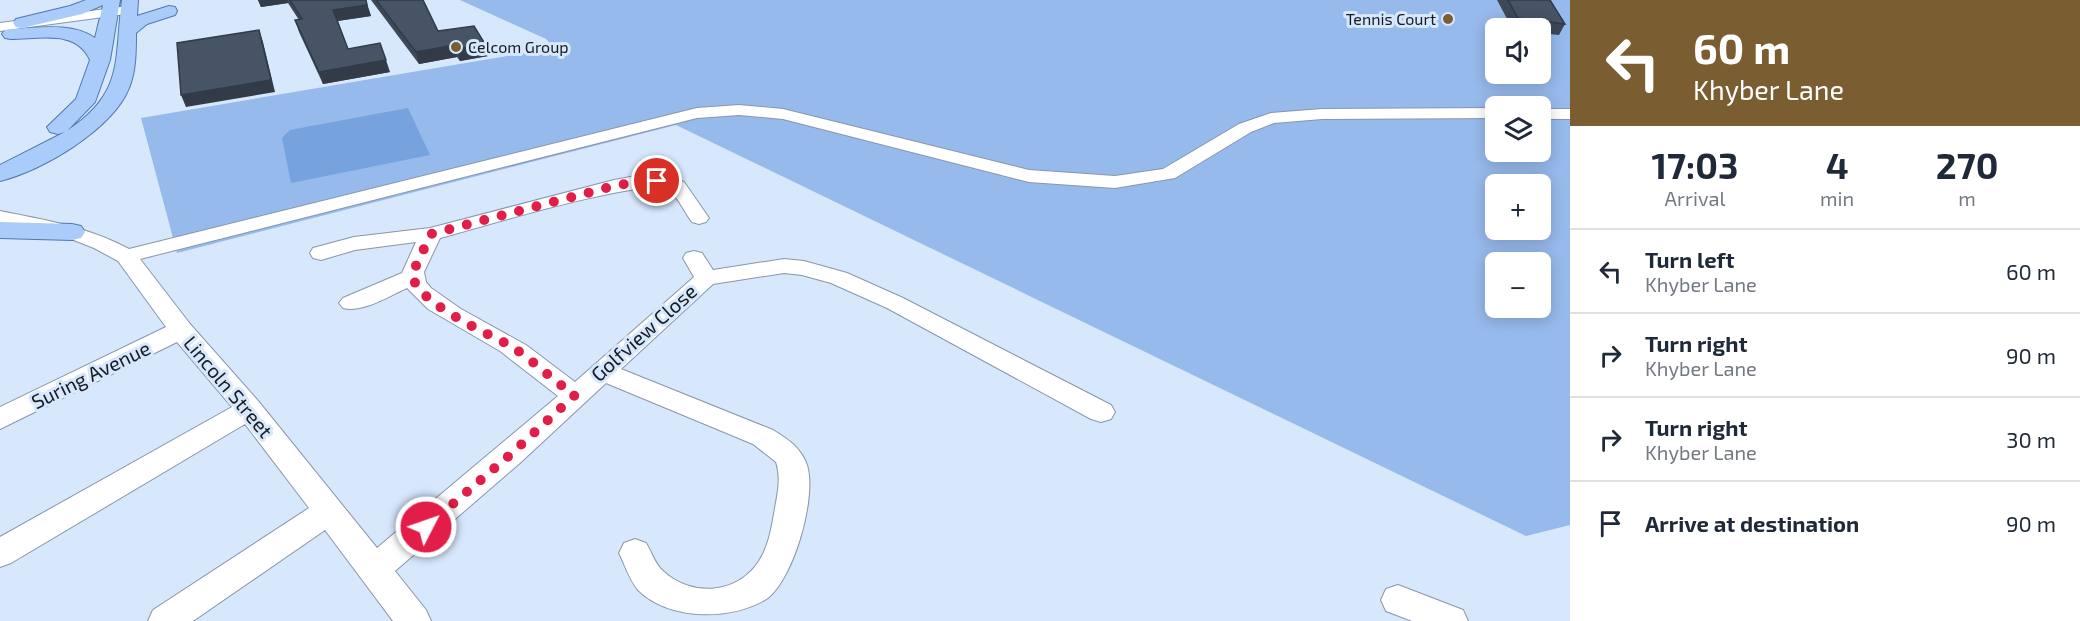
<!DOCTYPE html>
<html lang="en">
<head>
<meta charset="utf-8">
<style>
  :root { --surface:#fff; --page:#f2f2f3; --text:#1f2937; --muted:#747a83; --line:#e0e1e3 }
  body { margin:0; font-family:"Exo 2",sans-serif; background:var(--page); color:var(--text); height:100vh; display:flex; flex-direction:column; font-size:22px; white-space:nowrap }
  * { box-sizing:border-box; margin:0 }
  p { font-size:20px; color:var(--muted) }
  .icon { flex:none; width:33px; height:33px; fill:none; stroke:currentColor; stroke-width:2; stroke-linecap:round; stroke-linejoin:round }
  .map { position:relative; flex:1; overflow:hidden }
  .details { display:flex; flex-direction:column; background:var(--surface); width:510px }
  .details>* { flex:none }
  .guide { background:#7a5d31; color:#fff; overflow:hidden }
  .controls { position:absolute; left:1485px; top:18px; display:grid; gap:12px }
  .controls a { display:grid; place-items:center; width:66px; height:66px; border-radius:9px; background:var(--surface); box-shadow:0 3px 15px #0003; font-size:30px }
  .pin { position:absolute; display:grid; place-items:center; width:51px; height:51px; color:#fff; margin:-26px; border:3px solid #fff; border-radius:50%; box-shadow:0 2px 6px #0007 }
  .me { position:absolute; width:66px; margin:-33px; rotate:49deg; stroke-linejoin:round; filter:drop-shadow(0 0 4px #0008) }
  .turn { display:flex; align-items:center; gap:21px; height:126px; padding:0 24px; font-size:27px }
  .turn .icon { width:78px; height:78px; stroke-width:2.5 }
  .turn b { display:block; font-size:42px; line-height:51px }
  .eta { display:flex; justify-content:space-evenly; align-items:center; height:102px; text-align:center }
  .eta b { font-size:36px; font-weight:700; line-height:42px }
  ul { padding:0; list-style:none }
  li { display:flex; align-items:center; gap:18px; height:84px; padding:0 24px; border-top:2px solid var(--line) }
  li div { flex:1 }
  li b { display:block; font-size:22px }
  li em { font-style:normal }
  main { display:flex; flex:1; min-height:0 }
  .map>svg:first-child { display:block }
  .green { fill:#97baec; fill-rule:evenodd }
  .water { fill:#76a2de }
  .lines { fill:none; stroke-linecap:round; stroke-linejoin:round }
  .minor-casing { stroke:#8896aa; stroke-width:2 }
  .major-casing { stroke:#5178ae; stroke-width:2 }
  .minor { fill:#fff; fill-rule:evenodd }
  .major { fill:#aaccfb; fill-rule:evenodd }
  .wall { fill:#3d4858 }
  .shaded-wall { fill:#323b47 }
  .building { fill:#475466; stroke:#323b47; stroke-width:1.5 }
  .route { stroke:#e11d48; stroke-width:10; stroke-dasharray:0 18 }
  .poi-dot { fill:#7a5d31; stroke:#d7e7fc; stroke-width:2 }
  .labels { text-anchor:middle; stroke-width:6; stroke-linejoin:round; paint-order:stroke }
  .far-poi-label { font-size:16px; fill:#161b23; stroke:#d7e7fc; text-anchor:end }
  .street-label { font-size:20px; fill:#161b23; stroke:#d7e7fc }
</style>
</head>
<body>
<main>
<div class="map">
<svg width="1570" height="621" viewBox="0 0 1570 621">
  <rect width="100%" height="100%" fill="#d7e7fc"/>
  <path class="green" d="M 460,0 L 1570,0 L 1570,525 L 1526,536 L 676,125 L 177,253 L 141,118 L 554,48 L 546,39 ZM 1496,28 L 1540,28 L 1540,74 L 1496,74 ZM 1496,106 L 1540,106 L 1540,152 L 1496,152 ZM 1496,184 L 1540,184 L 1540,230 L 1496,230 ZM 1496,262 L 1540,262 L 1540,308 L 1496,308 Z"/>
  <path class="water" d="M 408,108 L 430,155 L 291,183 L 282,138 L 290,130 Z"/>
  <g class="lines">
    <defs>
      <path id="minor" d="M 128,6 L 133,7 L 135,10 L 133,13 L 0,31 L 0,23 Z
        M 739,105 L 783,109 L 1029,170 L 1115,176 L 1163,169 L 1239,124 L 1271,113 L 1322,109 L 1496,108 L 1496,118 L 1322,119 L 1274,123 L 1251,132 L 1175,178 L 1115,188 L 1029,182 L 783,119 L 739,115 L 697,118 L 140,259 L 190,324 L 259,402 L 377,548 L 558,396 L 500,351 L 428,309 L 407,288 C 389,296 363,313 343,308 L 339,303 L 343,298 L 402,273 L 416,242 L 355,250 L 321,260 L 313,258 L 310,253 L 313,248 L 354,237 L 430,228 L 614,180 L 647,174 L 664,175 L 684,182 L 709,218 L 706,222 L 699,224 L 692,222 C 685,213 677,195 668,189 C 645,177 474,229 440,238 L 424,272 L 426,282 L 431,288 L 461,309 L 526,345 L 575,382 L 694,277 L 683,258 L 686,253 L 694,251 L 702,253 L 713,270 L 784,259 L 804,261 L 847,273 L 903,298 L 1111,405 L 1115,412 L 1111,419 L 1101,422 L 1091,419 L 887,308 L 831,283 L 802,275 L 784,273 L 713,284 L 621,369 L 773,430 C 788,439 801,448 807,465 C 817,497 794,577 768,598 C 732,621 669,621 638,590 C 629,579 625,565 619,553 L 624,543 L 635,539 L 646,543 C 652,553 655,564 663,571 C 692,598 738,594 759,561 C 769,546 772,525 775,508 C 778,492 781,477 776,462 L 753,444 L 606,383 L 521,462 L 395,571 L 426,610 L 431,621 L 393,621 L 325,530 L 193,621 L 148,621 L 153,610 L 309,508 L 245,424 L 11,563 L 0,567 L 0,537 L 232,407 L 177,342 L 0,429 L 0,407 L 166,327 L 118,261 L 94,248 L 66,237 L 0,223 L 0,211 C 45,220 88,227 129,249 L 697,108 Z
        M 1540,109 L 1570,109 L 1570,119 L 1540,119 Z
        M 1398,585 L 1463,610 L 1468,621 L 1412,621 L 1386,611 L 1381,600 L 1386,589 Z"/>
      <path id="major" d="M 86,0 L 120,0 L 110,60 L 95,102 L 67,131 C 125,92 114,61 122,0 L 138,0 L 137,16 L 169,6 L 175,7 L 177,11 L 175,15 L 147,24 L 136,33 C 136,51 136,72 129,88 C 113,129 42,171 0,181 L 0,165 L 65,132 L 58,134 L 50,132 L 47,127 L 76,99 L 90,60 C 76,29 40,39 11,39 L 5,38 L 2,34 L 5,30 L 11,29 C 38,28 72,22 95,38 L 103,5 L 82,14 L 22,28 L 16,27 L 13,23 L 16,19 L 70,6 Z
        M 0,222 L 72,224 L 81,226 L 85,232 L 81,238 L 72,240 L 0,238 Z"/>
    </defs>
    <use href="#minor" class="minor-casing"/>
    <use href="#major" class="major-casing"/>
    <use href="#minor" class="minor"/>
    <use href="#major" class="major"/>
  </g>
  <path class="wall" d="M 258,0 L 366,0 L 371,16 L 338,21 L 348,49 L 390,72 L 323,84 L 299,32 L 295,20 L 299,20 L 288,3 L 261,7 Z
    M 371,0 L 423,0 L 438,31 L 488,56 L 460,61 L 457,57 L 419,64 Z
    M 1497,0 L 1550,0 L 1565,24 L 1559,35 L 1540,33 L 1540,28 L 1512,28 Z"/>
  <path class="shaded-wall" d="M 258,0 L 288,0 L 288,3 L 261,7 Z
    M 367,5 L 371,16 L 337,21 L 333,10 Z
    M 259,30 L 263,42 L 275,92 L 186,107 L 181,95 Z
    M 485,44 L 488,56 L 460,61 L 457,49 Z
    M 454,45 L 457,57 L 419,64 L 416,52 Z
    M 386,60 L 390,72 L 323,84 L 319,72 Z"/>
  <path class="building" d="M 290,0 L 366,0 L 367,5 L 333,10 L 348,49 L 380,43 L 386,60 L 319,72 L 295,20 L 302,19 Z
    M 376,0 L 423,0 L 438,31 L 474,26 L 485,44 L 457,49 L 454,45 L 416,52 Z
    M 1508,0 L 1550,0 L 1565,24 L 1518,18 Z
    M 259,30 L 271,80 L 181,95 L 177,43 Z"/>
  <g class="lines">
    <path class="route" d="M 426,527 L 511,454 L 575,395 C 552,380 532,359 509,345 C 489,334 408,299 413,272 L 431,234 L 614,186 L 647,180 L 657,181"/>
  </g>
  <g class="poi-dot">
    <circle cx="1448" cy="19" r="6"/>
    <circle cx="456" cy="47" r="6"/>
  </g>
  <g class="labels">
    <g class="far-poi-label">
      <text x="1436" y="25">Tennis Court</text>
      <text x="468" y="53" text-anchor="start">Celcom Group</text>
    </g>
    <g class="street-label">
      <text transform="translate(644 333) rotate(-42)" y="7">Golfview Close</text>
      <text transform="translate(91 375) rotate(-26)" y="7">Suring Avenue</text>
      <text transform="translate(228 387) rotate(50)" y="7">Lincoln Street</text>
    </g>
  </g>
</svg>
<div class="controls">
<a><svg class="icon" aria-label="sound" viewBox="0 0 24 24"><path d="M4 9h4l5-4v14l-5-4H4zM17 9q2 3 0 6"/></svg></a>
<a><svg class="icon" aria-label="layers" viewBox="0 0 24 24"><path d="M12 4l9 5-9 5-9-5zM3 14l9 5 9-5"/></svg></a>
<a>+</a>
<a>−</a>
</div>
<div class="pin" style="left:657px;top:181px;background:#d93025"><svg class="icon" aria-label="arrive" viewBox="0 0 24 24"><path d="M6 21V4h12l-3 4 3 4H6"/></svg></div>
<svg class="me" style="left:426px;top:527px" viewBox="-20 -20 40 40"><circle r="17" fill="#e11d48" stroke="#fff" stroke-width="3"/><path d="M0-11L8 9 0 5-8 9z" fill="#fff"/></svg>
</div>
<section class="details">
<div class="guide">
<div class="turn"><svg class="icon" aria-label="left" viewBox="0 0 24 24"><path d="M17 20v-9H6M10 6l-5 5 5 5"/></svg><div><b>60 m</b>Khyber Lane</div></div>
</div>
<div class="eta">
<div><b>17:03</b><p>Arrival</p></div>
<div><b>4</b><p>min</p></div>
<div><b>270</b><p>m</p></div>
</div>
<ul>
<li><svg class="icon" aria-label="left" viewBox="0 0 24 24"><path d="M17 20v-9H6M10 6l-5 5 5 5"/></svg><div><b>Turn left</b><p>Khyber Lane</p></div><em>60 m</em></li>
<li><svg class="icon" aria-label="right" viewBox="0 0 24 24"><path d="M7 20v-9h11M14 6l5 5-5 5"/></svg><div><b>Turn right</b><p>Khyber Lane</p></div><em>90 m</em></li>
<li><svg class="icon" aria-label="right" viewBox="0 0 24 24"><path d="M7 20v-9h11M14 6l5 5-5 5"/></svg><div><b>Turn right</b><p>Khyber Lane</p></div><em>30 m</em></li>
<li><svg class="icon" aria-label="arrive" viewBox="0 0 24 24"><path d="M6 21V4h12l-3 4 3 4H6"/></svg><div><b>Arrive at destination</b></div><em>90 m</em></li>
</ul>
</section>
</main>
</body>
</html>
